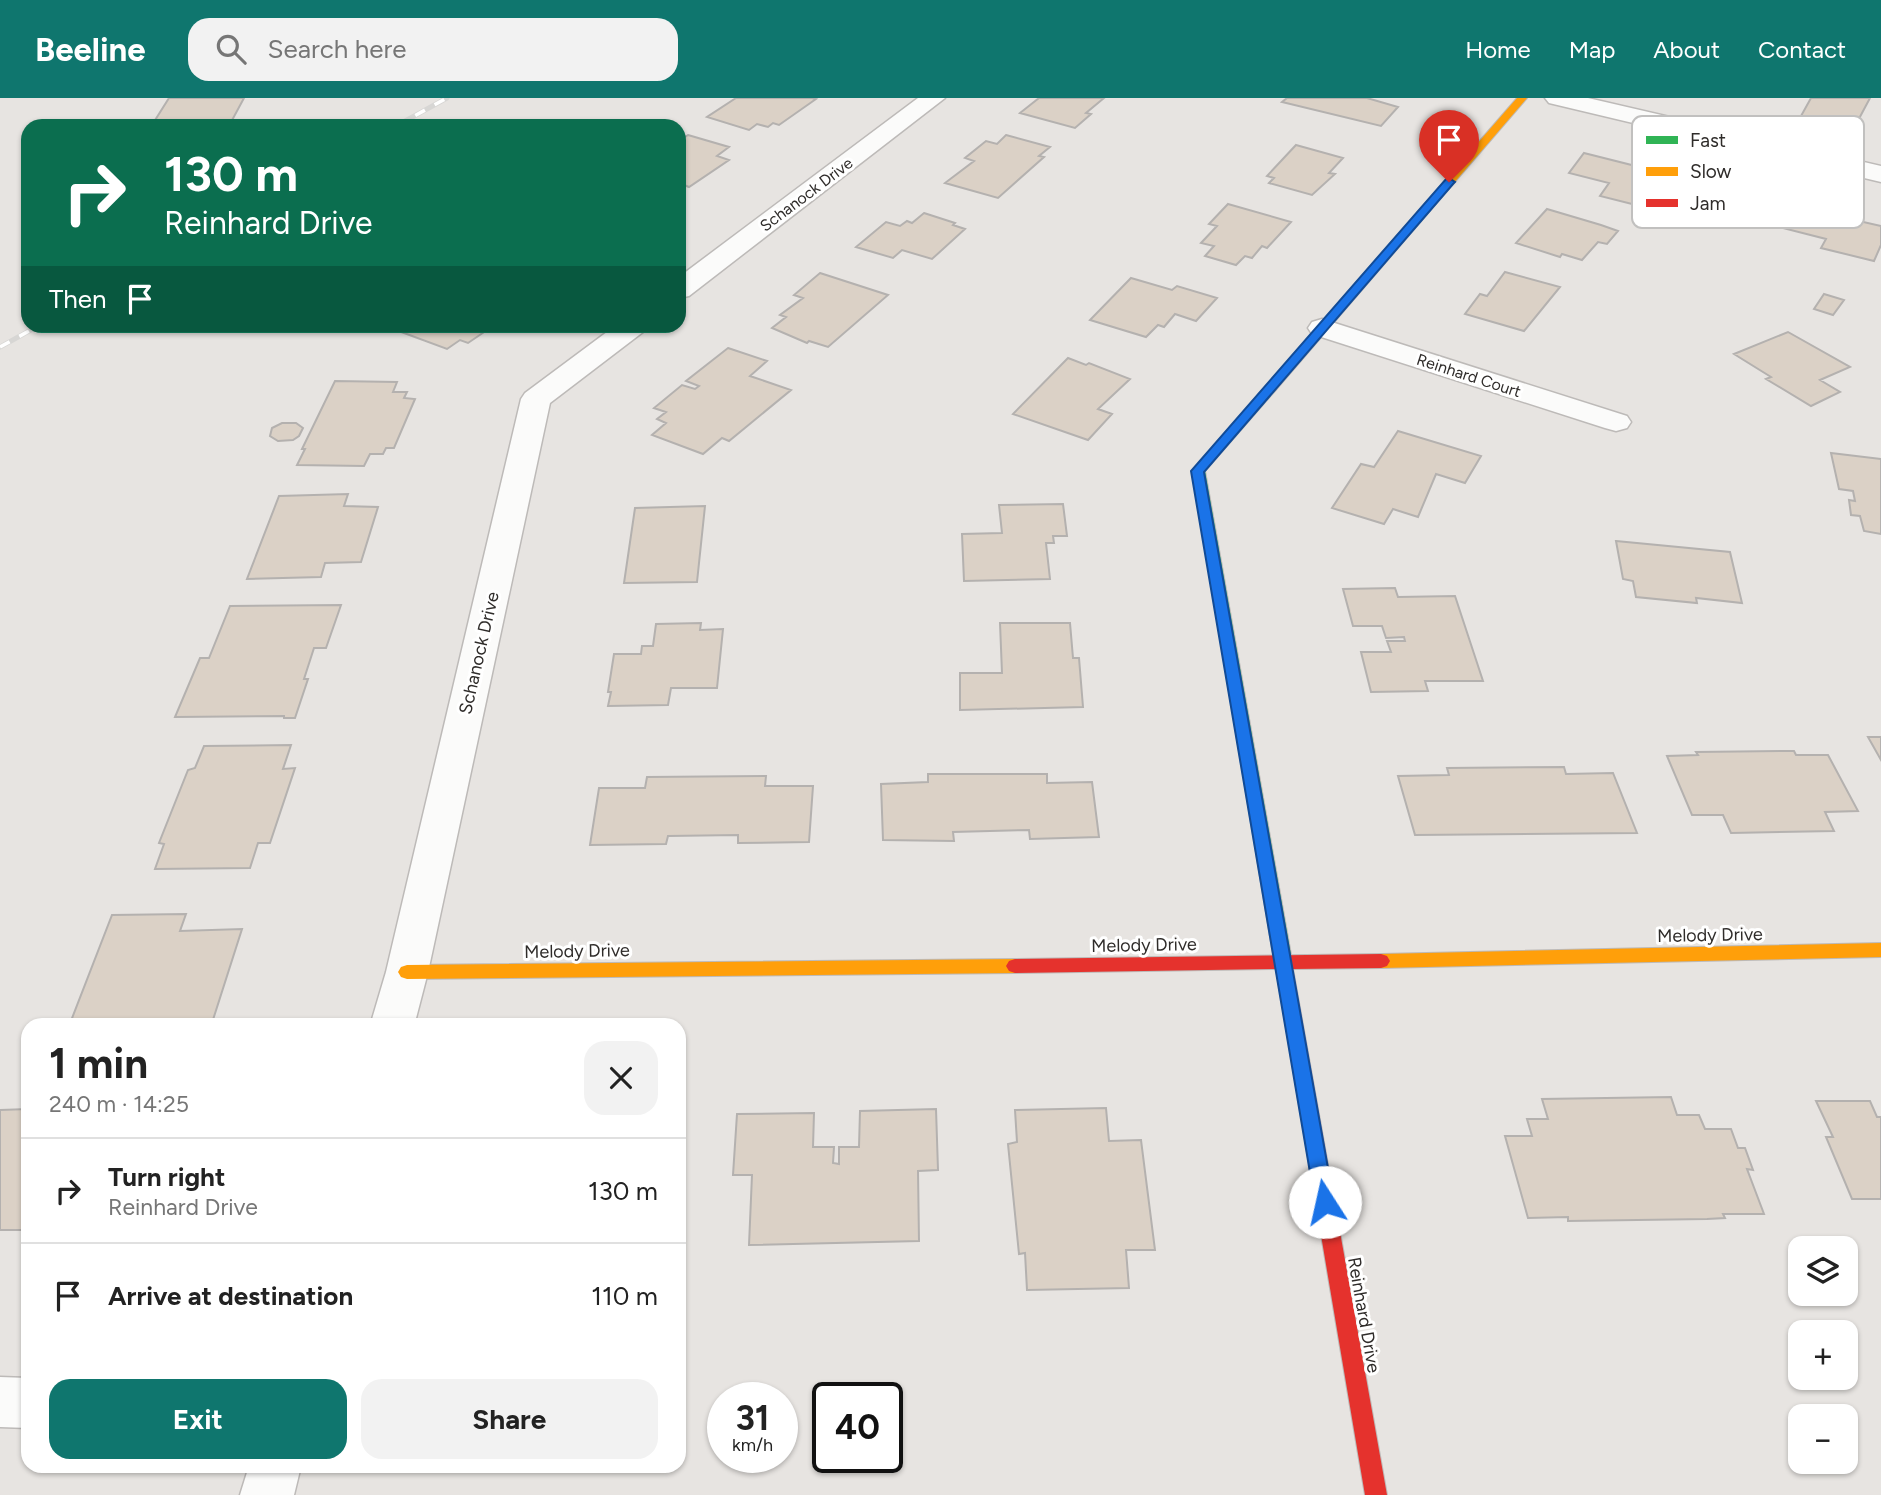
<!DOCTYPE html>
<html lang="en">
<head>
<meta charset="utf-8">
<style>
  :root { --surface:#fff; --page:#f2f2f2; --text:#222; --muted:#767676; --line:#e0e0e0; --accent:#0f766e }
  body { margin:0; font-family:Figtree,sans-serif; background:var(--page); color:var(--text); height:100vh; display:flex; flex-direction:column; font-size:26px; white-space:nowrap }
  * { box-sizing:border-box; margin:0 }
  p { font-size:23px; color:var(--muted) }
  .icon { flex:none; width:38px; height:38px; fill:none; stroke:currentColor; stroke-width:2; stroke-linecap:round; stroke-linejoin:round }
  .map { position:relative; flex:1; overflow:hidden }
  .drawer { position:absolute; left:21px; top:920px; width:665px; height:455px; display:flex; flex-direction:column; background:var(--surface); border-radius:21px; box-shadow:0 2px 5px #0004 }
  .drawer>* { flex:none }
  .top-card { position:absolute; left:21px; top:21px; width:665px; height:214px; border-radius:21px; box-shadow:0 2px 5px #0004; background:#0b6e4f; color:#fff; overflow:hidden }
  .fabs { position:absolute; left:1788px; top:1138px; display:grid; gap:14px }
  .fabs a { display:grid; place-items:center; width:70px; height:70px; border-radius:14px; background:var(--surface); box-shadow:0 2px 5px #0004; font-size:35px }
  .speed { position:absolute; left:707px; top:1284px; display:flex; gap:14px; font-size:35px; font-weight:700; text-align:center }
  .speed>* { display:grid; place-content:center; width:91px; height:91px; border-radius:50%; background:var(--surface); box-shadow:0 2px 5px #0004; line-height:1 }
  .speed small { font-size:18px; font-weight:400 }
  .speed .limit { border:4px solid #111; border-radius:10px; background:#fff; color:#111 }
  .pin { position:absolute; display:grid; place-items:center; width:60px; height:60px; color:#fff; margin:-72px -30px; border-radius:50% 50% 50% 0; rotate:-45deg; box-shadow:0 0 7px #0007 }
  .pin .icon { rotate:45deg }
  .me { position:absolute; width:77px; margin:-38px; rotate:350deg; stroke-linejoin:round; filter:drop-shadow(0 0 5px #0008) }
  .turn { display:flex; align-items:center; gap:24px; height:147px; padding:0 28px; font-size:32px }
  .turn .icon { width:91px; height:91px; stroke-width:2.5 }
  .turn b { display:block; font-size:49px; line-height:60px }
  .then { display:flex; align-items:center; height:66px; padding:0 28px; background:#0003; gap:14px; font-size:26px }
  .round { display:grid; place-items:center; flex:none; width:74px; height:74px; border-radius:21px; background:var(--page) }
  .summary { display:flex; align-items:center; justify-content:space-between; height:119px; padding:0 28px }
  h1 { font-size:42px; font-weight:700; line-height:52px }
  .button { display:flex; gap:14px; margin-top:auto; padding:14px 28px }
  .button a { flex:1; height:80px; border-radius:21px; background:var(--accent); color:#fff; font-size:28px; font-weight:700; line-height:80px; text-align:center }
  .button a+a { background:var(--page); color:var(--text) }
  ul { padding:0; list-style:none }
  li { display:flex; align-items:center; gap:21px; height:105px; padding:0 28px; border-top:2px solid var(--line) }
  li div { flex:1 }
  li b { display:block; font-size:26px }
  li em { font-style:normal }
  header { display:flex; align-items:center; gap:42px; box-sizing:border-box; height:98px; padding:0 35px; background:var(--accent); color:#fff }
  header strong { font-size:33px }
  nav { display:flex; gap:38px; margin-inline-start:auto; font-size:24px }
  .search { width:490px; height:63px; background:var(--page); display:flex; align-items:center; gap:18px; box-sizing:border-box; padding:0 24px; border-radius:21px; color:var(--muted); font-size:26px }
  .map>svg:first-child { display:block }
  .building { fill:#dbd1c6; stroke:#b4b1af; stroke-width:2 }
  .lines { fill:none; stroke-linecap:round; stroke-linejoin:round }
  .street-casing { stroke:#bdbab8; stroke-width:3 }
  .fast-casing { stroke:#bdbab8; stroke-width:2 }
  .slow-casing { stroke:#bdbab8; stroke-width:2 }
  .jam-casing { stroke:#bdbab8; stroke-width:2 }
  .street { fill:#fbfbfa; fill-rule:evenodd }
  .fast { fill:#30b455; fill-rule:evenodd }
  .slow { fill:#ff9f0a; fill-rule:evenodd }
  .jam { fill:#e5322d; fill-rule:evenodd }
  .rail-casing { stroke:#d7d6d4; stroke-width:5 }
  .rail { stroke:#fff; stroke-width:3.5; stroke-dasharray:11; stroke-linecap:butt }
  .route { fill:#1a73e8; stroke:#114b97; stroke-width:2 }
  .labels { text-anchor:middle; stroke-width:6; stroke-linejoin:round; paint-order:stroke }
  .far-street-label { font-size:16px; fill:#2f2c2a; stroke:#fff }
  .street-label { font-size:18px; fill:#2f2c2a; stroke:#fff }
  .key { fill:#fff; stroke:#c1c0bf; stroke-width:2 }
  .key-label { font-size:19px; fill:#2f2c2a }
</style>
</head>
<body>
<header>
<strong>Beeline</strong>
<div class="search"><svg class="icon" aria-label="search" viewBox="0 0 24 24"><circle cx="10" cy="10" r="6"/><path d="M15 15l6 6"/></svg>Search here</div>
<nav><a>Home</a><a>Map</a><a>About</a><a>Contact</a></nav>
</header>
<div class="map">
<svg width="1881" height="1397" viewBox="0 0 1881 1397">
  <rect width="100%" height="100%" fill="#e7e4e1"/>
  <path class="building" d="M 169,0 L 244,0 L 230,26 L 152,27 Z
    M 736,0 L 812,0 L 816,1 L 779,27 L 773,25 L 768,29 L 757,26 L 749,32 L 707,19 Z
    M 1039,0 L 1104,0 L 1086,15 L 1091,16 L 1075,30 L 1020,15 Z
    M 1287,0 L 1367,0 L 1398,9 L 1381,28 L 1282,4 Z
    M 1811,0 L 1870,0 L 1854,30 L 1801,18 Z
    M 688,37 L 729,49 L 717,58 L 729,62 L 689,89 L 679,85 L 679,43 Z
    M 1006,37 L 1050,49 L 1039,58 L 1044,59 L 998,100 L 945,85 L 974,63 L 965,60 L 986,43 L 997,46 Z
    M 1296,47 L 1343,60 L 1329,75 L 1335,76 L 1312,97 L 1269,85 L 1274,80 L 1267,78 Z
    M 1584,55 L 1691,82 L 1681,98 L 1666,94 L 1656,112 L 1600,98 L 1609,85 L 1569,75 Z
    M 1771,103 L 1881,128 L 1881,147 L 1874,163 L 1821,150 L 1826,141 L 1759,124 Z
    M 1228,106 L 1291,124 L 1267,150 L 1262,148 L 1252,160 L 1245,158 L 1236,167 L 1205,158 L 1214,148 L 1201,145 L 1217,128 L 1209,126 Z
    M 1547,111 L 1601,127 L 1618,133 L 1607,146 L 1598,144 L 1582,162 L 1562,156 L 1560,159 L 1516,145 Z
    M 924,115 L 955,125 L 953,127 L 965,131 L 932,161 L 902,152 L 893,160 L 856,149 L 886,124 L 900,128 L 907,123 L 912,125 Z
    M 1505,174 L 1560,189 L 1524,233 L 1465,216 L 1480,196 L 1487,198 Z
    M 820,175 L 888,197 L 828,249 L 809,243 L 807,245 L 772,230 L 786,219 L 780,217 L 803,200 L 794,197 Z
    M 1131,180 L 1172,192 L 1177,188 L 1217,200 L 1196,223 L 1175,216 L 1164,229 L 1158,227 L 1146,239 L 1090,222 Z
    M 1824,196 L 1844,202 L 1833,217 L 1814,211 Z
    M 385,228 L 493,228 L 468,245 L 460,242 L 447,251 Z
    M 1788,234 L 1850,269 L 1820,282 L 1840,294 L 1811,308 L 1766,281 L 1771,279 L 1734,256 Z
    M 728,250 L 767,263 L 750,278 L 791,292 L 729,343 L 722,340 L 703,356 L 652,337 L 666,325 L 657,321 L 666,314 L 654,310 L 682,287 L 695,291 L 699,288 L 686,283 Z
    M 1068,260 L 1086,267 L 1089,265 L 1130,281 L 1098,311 L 1112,316 L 1088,342 L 1013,316 Z
    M 335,283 L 397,284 L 393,294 L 407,294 L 404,300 L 415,301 L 394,350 L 386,350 L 383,356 L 370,356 L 364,368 L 297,367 L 305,351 L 302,351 Z
    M 282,325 L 296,325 L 303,330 L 299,338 L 293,342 L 278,343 L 270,338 L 272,330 Z
    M 1398,333 L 1481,358 L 1465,385 L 1436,376 L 1418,419 L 1393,411 L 1384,426 L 1332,410 L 1361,366 L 1374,369 Z
    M 1831,355 L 1881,361 L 1881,436 L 1864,433 L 1860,418 L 1851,417 L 1849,402 L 1855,403 L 1853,393 L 1839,391 Z
    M 348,396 L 344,408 L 378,409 L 361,464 L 325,465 L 321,479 L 247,481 L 279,398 Z
    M 1063,406 L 1067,438 L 1053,438 L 1054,445 L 1046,445 L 1050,481 L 964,483 L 962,436 L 1002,435 L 999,407 Z
    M 705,408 L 697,484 L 624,485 L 635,410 Z
    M 1616,443 L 1730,454 L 1742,505 L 1696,500 L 1697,505 L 1636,499 L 1633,483 L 1623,481 Z
    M 1395,490 L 1398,499 L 1455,498 L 1483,583 L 1425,583 L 1428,593 L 1371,594 L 1361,554 L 1391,554 L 1387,543 L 1405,543 L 1404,539 L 1386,540 L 1382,528 L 1353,528 L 1343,491 Z
    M 341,507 L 326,550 L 314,550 L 304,581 L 308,581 L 295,620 L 284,620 L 284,618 L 175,619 L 200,560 L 209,560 L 230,508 Z
    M 701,525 L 700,532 L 723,531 L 717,590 L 671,590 L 668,607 L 608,608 L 611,594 L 608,594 L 614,556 L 641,556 L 642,548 L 653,548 L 656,526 Z
    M 1000,525 L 1070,525 L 1073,560 L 1079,560 L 1083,609 L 960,612 L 960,575 L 1002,575 Z
    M 1868,639 L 1881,639 L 1881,662 Z
    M 291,647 L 283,671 L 295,670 L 270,745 L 258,745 L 250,770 L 155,771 L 164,746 L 159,745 L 188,672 L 195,670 L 204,648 Z
    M 1783,653 L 1794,653 L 1796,657 L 1828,657 L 1858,713 L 1825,714 L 1834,733 L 1731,735 L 1723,717 L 1692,717 L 1667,658 L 1698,657 L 1696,654 Z
    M 1564,669 L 1566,676 L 1613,675 L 1637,735 L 1415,737 L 1398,678 L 1449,677 L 1447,670 Z
    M 928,676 L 1047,676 L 1047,685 L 1092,684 L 1099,739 L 1030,741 L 1029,732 L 953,734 L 954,743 L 883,742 L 881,686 L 928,684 Z
    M 766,678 L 765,688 L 813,688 L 809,744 L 738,745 L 738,737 L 668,738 L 666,746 L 590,747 L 599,690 L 645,690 L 647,679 Z
    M 186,816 L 180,833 L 242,831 L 211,928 L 69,928 L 112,817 Z
    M 1671,999 L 1677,1017 L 1699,1017 L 1705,1031 L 1731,1031 L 1738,1050 L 1745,1050 L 1753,1072 L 1747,1071 L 1764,1116 L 1723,1116 L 1725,1120 L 1707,1121 L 1568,1123 L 1568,1119 L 1528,1120 L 1505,1038 L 1532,1038 L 1527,1021 L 1548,1021 L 1542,1001 Z
    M 1816,1003 L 1870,1003 L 1877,1019 L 1881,1019 L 1881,1101 L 1852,1101 L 1826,1039 L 1833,1039 Z
    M 1106,1010 L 1109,1043 L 1141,1042 L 1155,1152 L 1126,1152 L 1129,1190 L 1027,1192 L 1025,1155 L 1019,1156 L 1008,1046 L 1017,1044 L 1015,1012 Z
    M 28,1011 L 28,1132 L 0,1132 L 0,1012 Z
    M 936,1011 L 938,1072 L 918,1073 L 919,1143 L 749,1147 L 752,1077 L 733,1077 L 737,1016 L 814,1015 L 813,1049 L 834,1049 L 833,1065 L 839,1066 L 839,1049 L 859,1049 L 860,1013 Z"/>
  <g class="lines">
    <defs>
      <path id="street" d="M 918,0 L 945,0 L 689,198 L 679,200 L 679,179 Z
        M 1545,0 L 1588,0 L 1881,68 L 1881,84 L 1549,5 Z
        M 1322,221 L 1627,318 L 1631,324 L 1627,330 L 1616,333 L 1605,330 L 1312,236 L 1308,230 L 1312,224 Z
        M 615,228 L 647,228 L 643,234 L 550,305 L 428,874 L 414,928 L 370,928 L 386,874 L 521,301 L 525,295 Z
        M 0,1279 L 28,1280 L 28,1330 L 0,1329 Z
        M 249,1368 L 301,1368 L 294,1397 L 240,1397 Z"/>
      <path id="fast" d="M 1270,287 L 1276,291 L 1274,294 L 1205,373 L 1293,868 L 1290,873 L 1284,875 L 1278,873 L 1275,868 L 1192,373 L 1266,288 Z"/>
      <path id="slow" d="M 1517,0 L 1527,0 L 1274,294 L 1266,294 L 1266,288 Z
        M 1881,845 L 1881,859 L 1381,870 L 1375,868 L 1372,863 L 1375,858 L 1381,856 Z
        M 1015,861 L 1021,863 L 1024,868 L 1021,873 L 1015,875 L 407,881 L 401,879 L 398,874 L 401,869 L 407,867 Z"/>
      <path id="jam" d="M 1381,856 L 1387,858 L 1390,863 L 1387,868 L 1381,870 L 1293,871 L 1387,1397 L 1365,1397 L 1276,871 L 1015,875 L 1009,873 L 1006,868 L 1009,863 L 1015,861 Z"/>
    </defs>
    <use href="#street" class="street-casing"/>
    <use href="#fast" class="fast-casing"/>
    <use href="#slow" class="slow-casing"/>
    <use href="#jam" class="jam-casing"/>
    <use href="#street" class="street"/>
    <use href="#fast" class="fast"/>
    <use href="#slow" class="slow"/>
    <use href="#jam" class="jam"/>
    <defs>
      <path id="rail" d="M 396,28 L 447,0
        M 0,249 L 38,228"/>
    </defs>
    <use href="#rail" class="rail-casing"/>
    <use href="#rail" class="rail"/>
  </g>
  <path class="route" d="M 1449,80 L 1455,84 L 1453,86 L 1204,374 L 1334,1104 L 1332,1111 L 1325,1113 L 1318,1111 L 1315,1104 L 1191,373 L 1446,81 Z"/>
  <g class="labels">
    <g class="far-street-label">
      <text transform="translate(806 96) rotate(-37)" y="6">Schanock Drive</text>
      <text transform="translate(1469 277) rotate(18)" y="6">Reinhard Court</text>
    </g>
    <g class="street-label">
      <text transform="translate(479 555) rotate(-77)" y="6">Schanock Drive</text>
      <text transform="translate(1710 837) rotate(-1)" y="6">Melody Drive</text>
      <text transform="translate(1144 847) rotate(-1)" y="6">Melody Drive</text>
      <text transform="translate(577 853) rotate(-1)" y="6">Melody Drive</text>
      <text transform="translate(1364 1217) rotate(80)" y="6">Reinhard Drive</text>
    </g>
  </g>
  <rect x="1632" y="18" width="232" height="112" rx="10" class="key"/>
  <rect x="1646" y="38" width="32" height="8" fill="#30b455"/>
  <rect x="1646" y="69" width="32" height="9" fill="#ff9f0a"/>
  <rect x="1646" y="101" width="32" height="8" fill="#e5322d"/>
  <g class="key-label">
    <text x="1690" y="49">Fast</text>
    <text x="1690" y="80">Slow</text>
    <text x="1690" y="112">Jam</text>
  </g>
</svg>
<div class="fabs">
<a><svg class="icon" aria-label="layers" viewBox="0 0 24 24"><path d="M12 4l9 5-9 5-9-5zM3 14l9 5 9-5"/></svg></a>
<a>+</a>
<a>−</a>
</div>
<div class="speed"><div>31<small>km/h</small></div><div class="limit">40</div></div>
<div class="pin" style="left:1449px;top:84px;background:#d93025"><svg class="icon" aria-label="arrive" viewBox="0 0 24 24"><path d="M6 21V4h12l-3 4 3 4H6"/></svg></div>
<svg class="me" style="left:1325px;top:1104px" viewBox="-20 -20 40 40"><circle r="19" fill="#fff"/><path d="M0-13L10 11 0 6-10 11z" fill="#1a73e8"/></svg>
<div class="top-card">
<div class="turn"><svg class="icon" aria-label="right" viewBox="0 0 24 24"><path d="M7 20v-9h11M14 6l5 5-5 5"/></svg><div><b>130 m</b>Reinhard Drive</div></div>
<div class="then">Then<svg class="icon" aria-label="arrive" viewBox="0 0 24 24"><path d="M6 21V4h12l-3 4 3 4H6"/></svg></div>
</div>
<section class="drawer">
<div class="summary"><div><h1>1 min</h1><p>240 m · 14:25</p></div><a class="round"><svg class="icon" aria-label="close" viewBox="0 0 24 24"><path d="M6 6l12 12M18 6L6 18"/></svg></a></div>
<ul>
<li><svg class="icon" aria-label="right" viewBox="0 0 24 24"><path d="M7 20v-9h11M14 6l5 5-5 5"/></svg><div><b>Turn right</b><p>Reinhard Drive</p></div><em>130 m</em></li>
<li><svg class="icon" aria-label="arrive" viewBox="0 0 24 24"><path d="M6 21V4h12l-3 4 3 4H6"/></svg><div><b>Arrive at destination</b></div><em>110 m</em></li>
</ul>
<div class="button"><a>Exit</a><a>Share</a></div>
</section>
</div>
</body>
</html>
